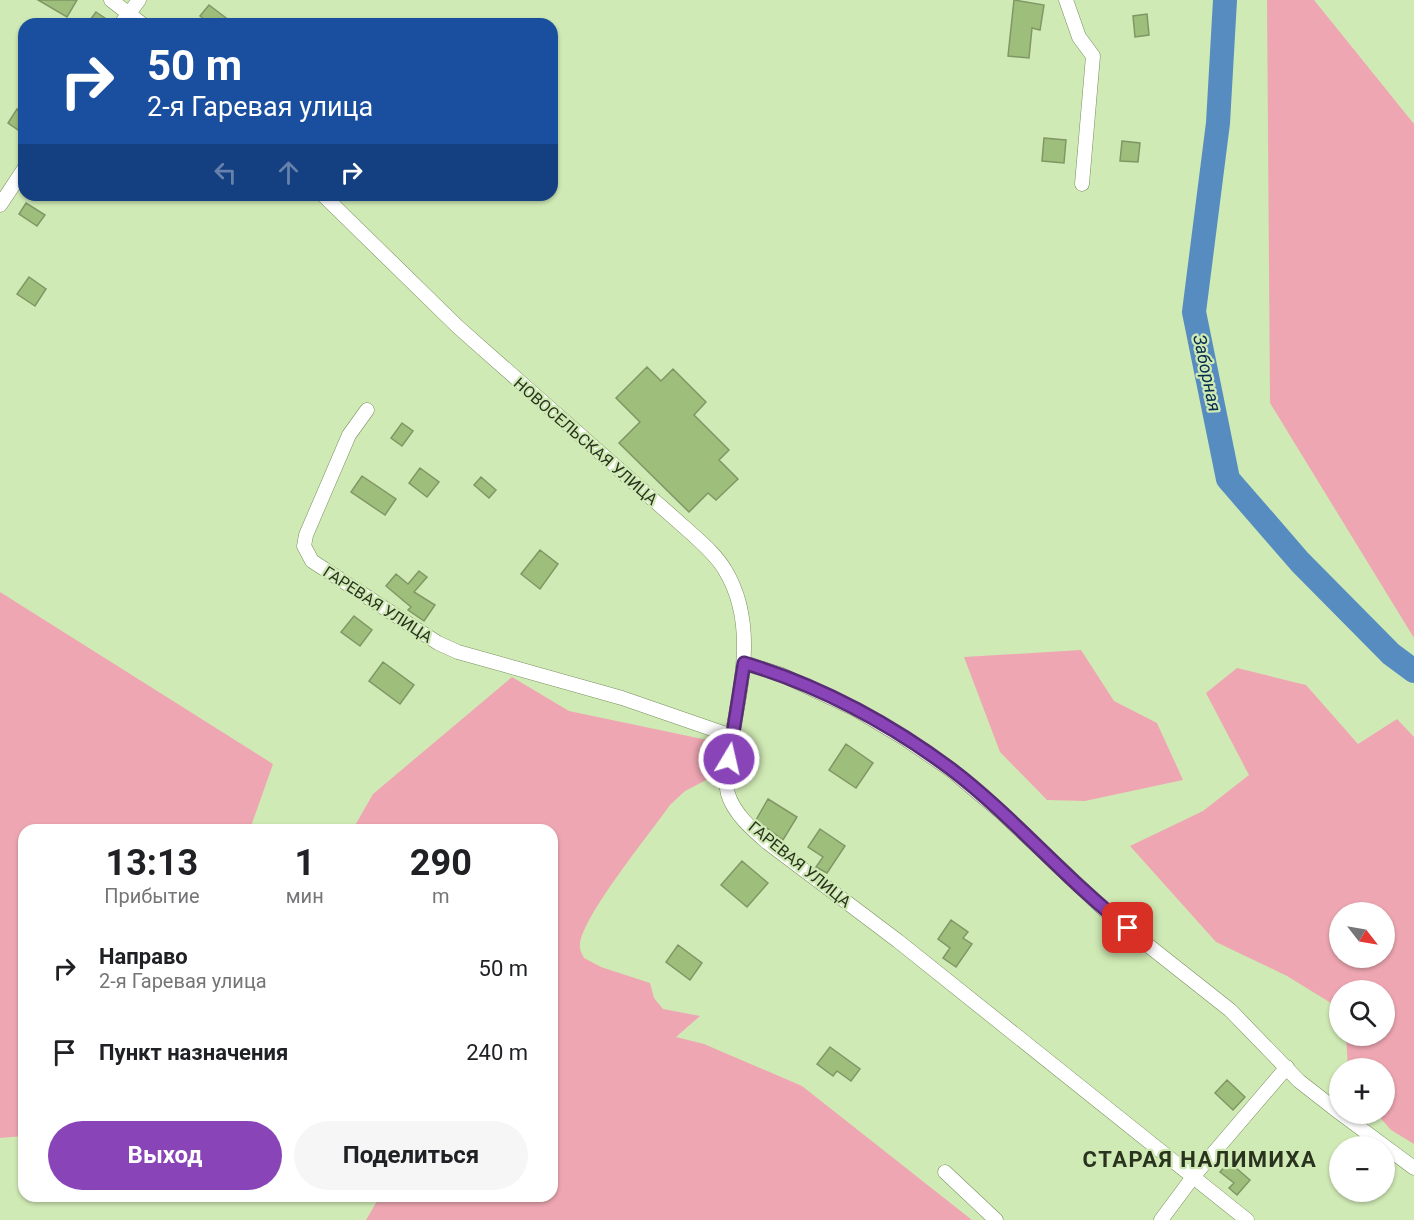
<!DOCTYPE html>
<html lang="ru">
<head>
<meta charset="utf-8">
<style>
  :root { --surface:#fff; --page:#f6f6f6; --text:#202124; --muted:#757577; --accent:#8944b8 }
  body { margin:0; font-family:Roboto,sans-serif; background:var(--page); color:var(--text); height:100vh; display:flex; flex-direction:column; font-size:22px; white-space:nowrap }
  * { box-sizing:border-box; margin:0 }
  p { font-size:20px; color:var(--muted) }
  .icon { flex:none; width:33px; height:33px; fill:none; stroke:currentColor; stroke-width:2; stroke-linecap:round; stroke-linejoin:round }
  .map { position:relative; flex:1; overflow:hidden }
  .side { position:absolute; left:18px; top:824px; width:540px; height:378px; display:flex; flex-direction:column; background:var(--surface); border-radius:18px; box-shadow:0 2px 4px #0004 }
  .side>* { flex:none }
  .banner { position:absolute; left:18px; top:18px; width:540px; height:183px; border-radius:18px; box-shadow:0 2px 4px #0004; background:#1a4fa0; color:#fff; overflow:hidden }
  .needle { width:39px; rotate:121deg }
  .buttons { position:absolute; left:1329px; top:902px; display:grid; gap:12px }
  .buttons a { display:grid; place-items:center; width:66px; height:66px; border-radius:50%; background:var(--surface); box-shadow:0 2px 4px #0004; font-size:30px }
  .pin { position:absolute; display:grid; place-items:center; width:51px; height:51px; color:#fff; margin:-26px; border-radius:12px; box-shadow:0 3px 9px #0006 }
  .me { position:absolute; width:66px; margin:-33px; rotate:9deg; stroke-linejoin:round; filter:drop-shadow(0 0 4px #0008) }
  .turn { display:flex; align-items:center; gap:21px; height:126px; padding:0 30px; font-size:27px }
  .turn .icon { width:78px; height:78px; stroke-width:2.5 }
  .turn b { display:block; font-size:42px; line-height:51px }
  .lanes { display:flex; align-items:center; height:57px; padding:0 30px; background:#0003; justify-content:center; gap:30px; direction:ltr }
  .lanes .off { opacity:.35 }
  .eta { display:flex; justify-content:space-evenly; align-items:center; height:102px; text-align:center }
  .eta b { font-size:36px; font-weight:700; line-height:42px }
  .primary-button { display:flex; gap:12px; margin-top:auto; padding:12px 30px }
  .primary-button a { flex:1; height:69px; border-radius:36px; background:var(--accent); color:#fff; font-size:24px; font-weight:700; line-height:69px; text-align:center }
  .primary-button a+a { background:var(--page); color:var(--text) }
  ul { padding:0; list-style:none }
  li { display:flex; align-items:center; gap:18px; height:84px; padding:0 30px }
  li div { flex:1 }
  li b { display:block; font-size:22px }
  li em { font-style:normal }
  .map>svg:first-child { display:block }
  .green { fill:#eea7b2; fill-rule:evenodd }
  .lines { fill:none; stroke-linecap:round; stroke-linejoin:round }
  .river { stroke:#578cc0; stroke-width:24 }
  .building { fill:#9ebe7b; stroke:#809765; stroke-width:1.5 }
  .minor-casing { stroke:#78905e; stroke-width:15 }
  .minor { stroke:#fff; stroke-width:14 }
  .route-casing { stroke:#592c78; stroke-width:15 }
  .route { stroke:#8944b8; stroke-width:10 }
  .labels { text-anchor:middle; stroke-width:4.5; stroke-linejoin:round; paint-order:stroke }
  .street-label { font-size:16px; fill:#29331e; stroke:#d0eab5 }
  .water-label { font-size:18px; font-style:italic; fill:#052e51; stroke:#d0eab5 }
  .district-label { font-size:22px; font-weight:bold; letter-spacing:1.5px; fill:#29331e; stroke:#d0eab5 }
</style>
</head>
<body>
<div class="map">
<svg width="1414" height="1220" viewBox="0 0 1414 1220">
  <rect width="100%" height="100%" fill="#d0eab5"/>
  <path class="green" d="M 1267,0 L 1314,0 L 1414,124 L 1414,638 L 1270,403 Z
    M 0,592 L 273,764 L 250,829 L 24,830 L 24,1136 L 0,1138 Z
    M 1081,650 L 1114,701 L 1157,723 L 1183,780 L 1085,801 L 1047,800 L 1000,752 L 964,657 Z
    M 1237,668 L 1306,685 L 1358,744 L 1397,719 L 1414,737 L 1414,1144 L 1391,1130 L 1376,1113 L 1384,1113 L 1384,1068 L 1348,1068 L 1346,1035 L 1384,1035 L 1384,990 L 1340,990 L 1339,1008 L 1287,976 L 1216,942 L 1130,846 L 1203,811 L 1249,775 L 1206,693 ZM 1340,912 L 1384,912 L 1384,957 L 1340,957 Z
    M 512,677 L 569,711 L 712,741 L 718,746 L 712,759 L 710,778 L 685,791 L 670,805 C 651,832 581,918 580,945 C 579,949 582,954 584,958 L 601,967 L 650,983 L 654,998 L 663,1009 L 700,1016 L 676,1037 L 704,1044 L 802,1086 L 972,1220 L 366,1220 L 380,1196 L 552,1196 L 552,830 L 353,829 L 373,794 Z"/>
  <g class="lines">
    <path class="river" d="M 1225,0 L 1218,123 L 1194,312 L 1228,479 L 1300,562 L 1391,654 L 1414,671"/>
  </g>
  <path class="building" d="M 38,0 L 77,0 L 67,17 Z
    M 1014,0 L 1044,5 L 1040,30 L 1032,28 L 1029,58 L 1008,56 Z
    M 209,5 L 234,24 L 210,24 L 200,16 Z
    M 96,12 L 112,23 L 112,24 L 87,24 Z
    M 1147,14 L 1149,35 L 1135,37 L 1133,16 Z
    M 17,109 L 24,113 L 24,134 L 8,123 Z
    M 1044,138 L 1066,140 L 1064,163 L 1042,161 Z
    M 1122,141 L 1140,143 L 1138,162 L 1120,161 Z
    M 26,203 L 45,215 L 37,226 L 19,214 Z
    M 29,277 L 46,289 L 35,306 L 17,294 Z
    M 647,367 L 661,381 L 673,369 L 706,402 L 694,415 L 729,450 L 719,460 L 738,479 L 716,500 L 708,493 L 689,512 L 619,443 L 640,422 L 616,398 Z
    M 402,423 L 413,431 L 402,446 L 391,438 Z
    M 420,468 L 439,482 L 427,497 L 409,483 Z
    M 362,476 L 396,499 L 385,515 L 351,492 Z
    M 481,477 L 496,490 L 489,498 L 474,485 Z
    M 540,550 L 558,564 L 540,589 L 521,574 Z
    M 419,571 L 427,577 L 414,592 L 435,605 L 424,621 L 408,610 L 411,607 L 386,586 L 396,574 L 408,584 Z
    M 354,616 L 372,630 L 360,646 L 341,632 Z
    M 383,662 L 414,685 L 400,704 L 369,681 Z
    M 846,744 L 873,763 L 856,788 L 829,770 Z
    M 768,799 L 797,817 L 783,840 L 756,820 Z
    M 820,829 L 845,846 L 827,873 L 816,867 L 823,857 L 808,847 Z
    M 742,861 L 768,883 L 747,907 L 721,885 Z
    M 951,920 L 968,932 L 963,938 L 972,944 L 956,967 L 943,958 L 950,948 L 938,939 Z
    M 678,945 L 702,963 L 690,980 L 666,962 Z
    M 830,1047 L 860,1069 L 851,1081 L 837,1071 L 833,1076 L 817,1064 Z
    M 1227,1080 L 1245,1097 L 1233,1110 L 1215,1093 Z
    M 1229,1162 L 1250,1180 L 1237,1195 L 1229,1188 L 1234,1183 L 1220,1172 Z"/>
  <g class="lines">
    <defs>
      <path id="minor" d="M 111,0 L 142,24
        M 1066,0 L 1079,37 L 1093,56 L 1082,184
        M 121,24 L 139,0
        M 323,195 L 458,327 L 691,533 C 703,544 717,556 725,570 C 755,619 743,678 733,730 C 730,749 723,775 728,794 C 734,814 753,830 768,843 L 898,941 L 1247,1220
        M 0,205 L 24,169
        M 367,410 L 349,435 L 306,535 L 304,546 L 312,561 L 438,643 L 458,652 L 622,698 L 732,736
        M 744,663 L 782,675 L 855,709 L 904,738 L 951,770 L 1002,813 L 1111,916 L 1230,1010 L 1299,1081 L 1340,1113
        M 1340,1113 L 1414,1168
        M 945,1172 L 996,1220
        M 1161,1220 L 1193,1177 L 1287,1067"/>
    </defs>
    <use href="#minor" class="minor-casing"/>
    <use href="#minor" class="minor"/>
  </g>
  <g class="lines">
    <defs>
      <path id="route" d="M 729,759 L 744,663 C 818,685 889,723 951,769 C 1014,817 1065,879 1128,928"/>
    </defs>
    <use href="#route" class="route-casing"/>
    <use href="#route" class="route"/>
  </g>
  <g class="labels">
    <g class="street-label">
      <text transform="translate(586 441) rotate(41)" y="6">НОВОСЕЛЬСКАЯ УЛИЦА</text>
      <text transform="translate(378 604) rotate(33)" y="6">ГАРЕВАЯ УЛИЦА</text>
      <text transform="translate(800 864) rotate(39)" y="6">ГАРЕВАЯ УЛИЦА</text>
    </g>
    <g class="water-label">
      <text transform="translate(1207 373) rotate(78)" y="6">Заборная</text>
    </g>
    <g class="district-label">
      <text x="1200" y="1167">СТАРАЯ НАЛИМИХА</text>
    </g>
  </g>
</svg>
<div class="buttons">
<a><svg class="needle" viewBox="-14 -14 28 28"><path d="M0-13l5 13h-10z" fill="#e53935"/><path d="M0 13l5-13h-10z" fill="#757577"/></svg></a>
<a><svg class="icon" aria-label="search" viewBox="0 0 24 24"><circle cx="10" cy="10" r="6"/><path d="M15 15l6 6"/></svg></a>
<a>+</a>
<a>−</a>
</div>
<div class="pin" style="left:1128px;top:928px;background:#d93025"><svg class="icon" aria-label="arrive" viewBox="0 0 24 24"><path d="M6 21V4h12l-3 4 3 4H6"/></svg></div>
<svg class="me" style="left:729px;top:759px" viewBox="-20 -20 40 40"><circle r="17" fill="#8944b8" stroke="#fff" stroke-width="3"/><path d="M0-11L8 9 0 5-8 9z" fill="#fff"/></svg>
<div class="banner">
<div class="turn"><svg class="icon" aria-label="right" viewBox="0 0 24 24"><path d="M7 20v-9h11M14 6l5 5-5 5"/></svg><div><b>50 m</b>2-я Гаревая улица</div></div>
<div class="lanes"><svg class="icon off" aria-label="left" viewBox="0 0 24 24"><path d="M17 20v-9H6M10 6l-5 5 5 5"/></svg><svg class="icon off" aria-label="ahead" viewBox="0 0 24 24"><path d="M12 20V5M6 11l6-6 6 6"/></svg><svg class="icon" aria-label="right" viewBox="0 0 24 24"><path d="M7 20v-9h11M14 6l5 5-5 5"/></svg></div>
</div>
<section class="side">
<div class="eta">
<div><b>13:13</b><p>Прибытие</p></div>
<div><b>1</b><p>мин</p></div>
<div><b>290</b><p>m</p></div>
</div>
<ul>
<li><svg class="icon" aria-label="right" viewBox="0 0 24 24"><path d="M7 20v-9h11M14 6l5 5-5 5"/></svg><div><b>Направо</b><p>2-я Гаревая улица</p></div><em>50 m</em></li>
<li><svg class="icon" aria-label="arrive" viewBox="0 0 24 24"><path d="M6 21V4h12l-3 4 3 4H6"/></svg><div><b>Пункт назначения</b></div><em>240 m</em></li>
</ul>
<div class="primary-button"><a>Выход</a><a>Поделиться</a></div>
</section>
</div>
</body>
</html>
